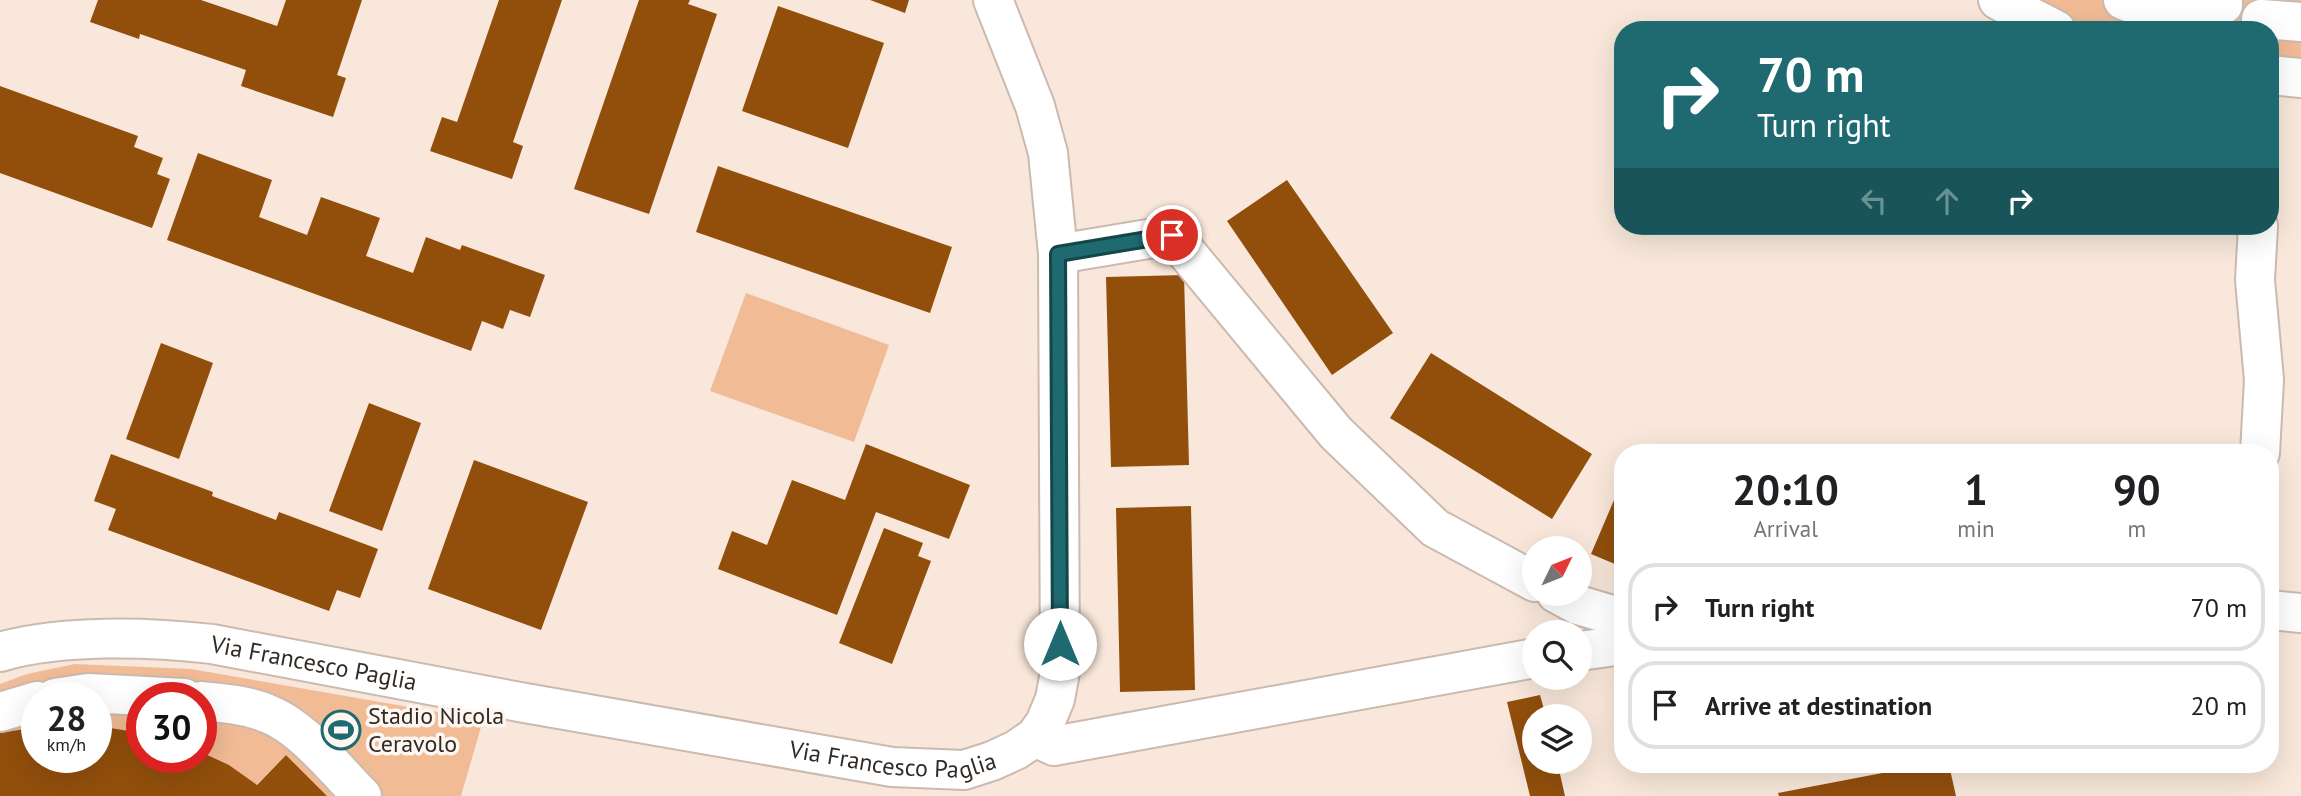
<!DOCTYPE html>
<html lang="en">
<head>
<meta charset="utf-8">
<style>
  :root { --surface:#fff; --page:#f6f6f6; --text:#202124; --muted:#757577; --line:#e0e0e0 }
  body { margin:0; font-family:"PT Sans",sans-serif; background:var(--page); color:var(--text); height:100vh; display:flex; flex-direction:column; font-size:26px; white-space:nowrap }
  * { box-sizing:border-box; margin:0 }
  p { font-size:23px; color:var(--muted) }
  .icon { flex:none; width:38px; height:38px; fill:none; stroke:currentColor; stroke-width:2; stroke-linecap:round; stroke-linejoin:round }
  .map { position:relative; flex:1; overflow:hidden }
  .side { position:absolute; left:1614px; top:444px; width:665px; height:329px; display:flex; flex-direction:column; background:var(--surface); border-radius:28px; box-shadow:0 7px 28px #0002 }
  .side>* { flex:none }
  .guide { position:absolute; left:1614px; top:21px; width:665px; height:214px; border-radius:28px; box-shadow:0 7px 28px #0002; background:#1e6a70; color:#fff; overflow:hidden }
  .needle { width:46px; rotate:47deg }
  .controls { position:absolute; left:1522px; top:536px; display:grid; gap:14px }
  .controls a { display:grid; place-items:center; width:70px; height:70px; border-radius:50%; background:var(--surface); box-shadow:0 7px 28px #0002; font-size:35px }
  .speed { position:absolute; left:21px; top:682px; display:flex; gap:14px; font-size:35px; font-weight:700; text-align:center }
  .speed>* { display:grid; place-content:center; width:91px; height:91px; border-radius:50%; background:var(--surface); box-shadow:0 7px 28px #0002; line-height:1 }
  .speed small { font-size:18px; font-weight:400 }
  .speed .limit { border:10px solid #d22; background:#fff; color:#111 }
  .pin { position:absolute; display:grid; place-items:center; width:60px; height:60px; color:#fff; margin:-30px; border:4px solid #fff; border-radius:50%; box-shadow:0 2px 7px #0007 }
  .me { position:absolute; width:77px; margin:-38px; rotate:0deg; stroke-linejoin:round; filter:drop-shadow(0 0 5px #0008) }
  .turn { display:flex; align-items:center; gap:24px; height:147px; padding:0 28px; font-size:32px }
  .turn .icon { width:91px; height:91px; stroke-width:2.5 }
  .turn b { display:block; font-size:49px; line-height:60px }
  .lanes { display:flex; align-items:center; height:66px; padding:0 28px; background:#0003; justify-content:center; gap:35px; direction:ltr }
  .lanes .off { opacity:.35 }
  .eta { display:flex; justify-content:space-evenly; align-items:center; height:119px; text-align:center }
  .eta b { font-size:42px; font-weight:700; line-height:49px }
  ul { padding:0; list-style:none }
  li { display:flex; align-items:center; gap:21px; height:88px; margin:0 14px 10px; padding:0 14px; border:4px solid var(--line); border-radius:28px }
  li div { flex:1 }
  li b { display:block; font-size:26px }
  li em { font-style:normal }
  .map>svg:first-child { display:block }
  .green { fill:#f1bb95 }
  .building { fill:#924f0c }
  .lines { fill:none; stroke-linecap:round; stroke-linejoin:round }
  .minor-casing { stroke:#cbbaaf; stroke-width:42 }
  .minor { stroke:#fff; stroke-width:38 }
  .route-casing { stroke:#144549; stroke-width:18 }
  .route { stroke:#1e6a70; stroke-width:12 }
  .labels { text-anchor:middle; stroke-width:7; stroke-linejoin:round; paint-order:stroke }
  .street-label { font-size:24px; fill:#312b26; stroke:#fdf6f1 }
  .poi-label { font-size:24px; fill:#312b26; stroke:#fdf6f1; text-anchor:start }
</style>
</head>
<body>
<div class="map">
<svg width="2301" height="796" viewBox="0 0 2301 796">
  <rect width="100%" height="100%" fill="#f8e7da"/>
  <path class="green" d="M 2034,0 L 2301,0 L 2301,75 L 2270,72 L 2270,30 L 2083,30 Z
    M 746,293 L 889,345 L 854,442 L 710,391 Z
    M 75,664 L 191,669 L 483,720 L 461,796 L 327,796 L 286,755 L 256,785 L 229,765 L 201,752 L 201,698 L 142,698 L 142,733 L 96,727 L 96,698 L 37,698 L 37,727 L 0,733 L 0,684 L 27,674 Z"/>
  <path class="building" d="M 98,0 L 201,0 L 277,26 L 286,0 L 362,0 L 337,75 L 346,78 L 333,117 L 241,86 L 246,70 L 140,34 L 139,39 L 90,22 Z
    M 499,0 L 562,0 L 513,142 L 523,146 L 512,179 L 430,151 L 442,117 L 457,122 Z
    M 639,0 L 690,0 L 688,4 L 717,14 L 649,214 L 574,189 Z
    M 870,0 L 909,0 L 905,13 Z
    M 778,6 L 884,43 L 848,148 L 742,111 Z
    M 0,86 L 138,136 L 134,147 L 163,158 L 157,174 L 170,179 L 152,228 L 0,173 Z
    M 198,153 L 272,180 L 259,217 L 307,235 L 321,197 L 380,218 L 366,256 L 413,273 L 426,237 L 460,250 L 462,245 L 545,275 L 530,317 L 510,310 L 503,329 L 482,321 L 471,351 L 167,240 Z
    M 718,166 L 952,247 L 930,313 L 696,232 Z
    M 1287,180 L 1393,333 L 1332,375 L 1227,221 Z
    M 1184,275 L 1189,465 L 1111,467 L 1106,277 Z
    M 161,343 L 213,363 L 179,459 L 126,439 Z
    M 1431,353 L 1592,454 L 1552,519 L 1390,418 Z
    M 369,403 L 421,423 L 382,531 L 329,511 Z
    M 866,444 L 970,485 L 949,539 L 876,512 L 837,615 L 718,569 L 732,531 L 767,545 L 792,480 L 845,500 Z
    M 111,454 L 213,492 L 212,496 L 276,520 L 279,512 L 378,549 L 360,598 L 337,590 L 329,611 L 108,530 L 116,509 L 94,501 Z
    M 474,460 L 588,502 L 541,630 L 428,589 Z
    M 1614,500 L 1622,503 L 1622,567 L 1591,554 Z
    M 1191,506 L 1195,690 L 1120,692 L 1116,508 Z
    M 884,528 L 923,543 L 918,556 L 931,561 L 892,664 L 839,643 Z
    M 1540,695 L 1546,716 L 1535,716 L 1535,761 L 1557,761 L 1565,796 L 1530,796 L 1507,702 Z
    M 37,727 L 37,758 L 96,758 L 96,727 L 110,728 L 142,733 L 142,758 L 201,758 L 201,752 L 229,765 L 257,785 L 286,755 L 327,796 L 0,796 L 0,733 Z
    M 1924,765 L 1949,765 L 1956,796 L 1779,796 L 1778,793 Z"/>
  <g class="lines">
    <defs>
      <g id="minor">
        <path d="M 1998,0 L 2056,30"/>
        <path d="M 2123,0 L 2150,11 L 2223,5 L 2223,0"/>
        <path d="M 2261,19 L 2301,22"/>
        <path d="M 2270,75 L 2301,78"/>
        <path d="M 2258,226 L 2255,280 L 2264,380 L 2260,453"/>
        <path d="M 1058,254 L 1172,235 L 1336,433 L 1435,528 L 1535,582"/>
        <path d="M 1556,593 L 1578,605 L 1622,618"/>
        <path d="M 2270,610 L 2301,613"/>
        <path d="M 1580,651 L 1622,645"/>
        <path id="s1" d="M 0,652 C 61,634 149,637 212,644 L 525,703 L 892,767 L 964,770 L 992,761 L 1016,750 L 1035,737 L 1045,723 L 1055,699 L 1060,672 L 1058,254 L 1048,153 L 1035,106 L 993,0"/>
        <path d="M 55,698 L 88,693 L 184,698"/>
        <path d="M 201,701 C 223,703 246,705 266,713 C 302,726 335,769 362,796"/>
        <path d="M 0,712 L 37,701"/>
        <path d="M 1035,737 L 1054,746 L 1535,658"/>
      </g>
    </defs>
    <use href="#minor" class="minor-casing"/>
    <use href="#minor" class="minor"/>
  </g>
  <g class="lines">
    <defs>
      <path id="route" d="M 1060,644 L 1058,254 L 1172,235"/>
    </defs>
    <use href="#route" class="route-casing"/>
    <use href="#route" class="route"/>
  </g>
  <defs>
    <symbol id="stadium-ring" viewBox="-11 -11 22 22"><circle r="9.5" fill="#fdf6f1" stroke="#1e6a70" stroke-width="1.5"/><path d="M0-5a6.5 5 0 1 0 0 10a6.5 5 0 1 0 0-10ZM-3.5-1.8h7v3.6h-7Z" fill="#1e6a70"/></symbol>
  </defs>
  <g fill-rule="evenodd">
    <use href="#stadium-ring" x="319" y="708" width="44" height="44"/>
  </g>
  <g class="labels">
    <g class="street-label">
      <text dy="8" stroke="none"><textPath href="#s1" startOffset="317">Via Francesco Paglia</textPath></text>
      <text dy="8" stroke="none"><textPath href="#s1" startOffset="905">Via Francesco Paglia</textPath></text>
    </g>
    <g class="poi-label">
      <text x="368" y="724">Stadio Nicola<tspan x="368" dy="28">Ceravolo</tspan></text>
    </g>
  </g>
</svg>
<div class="controls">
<a><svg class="needle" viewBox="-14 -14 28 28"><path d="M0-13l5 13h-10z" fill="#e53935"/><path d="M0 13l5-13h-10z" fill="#757577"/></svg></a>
<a><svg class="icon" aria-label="search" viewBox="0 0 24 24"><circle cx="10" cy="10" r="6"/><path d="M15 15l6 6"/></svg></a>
<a><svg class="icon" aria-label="layers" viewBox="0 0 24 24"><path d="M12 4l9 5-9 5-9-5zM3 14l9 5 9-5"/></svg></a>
</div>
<div class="speed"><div>28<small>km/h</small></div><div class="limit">30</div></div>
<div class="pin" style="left:1172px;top:235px;background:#d93025"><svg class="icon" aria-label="arrive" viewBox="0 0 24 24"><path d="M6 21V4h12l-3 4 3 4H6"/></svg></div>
<svg class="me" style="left:1060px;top:644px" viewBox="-20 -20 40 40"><circle r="19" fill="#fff"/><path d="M0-13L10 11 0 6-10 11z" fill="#1e6a70"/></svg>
<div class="guide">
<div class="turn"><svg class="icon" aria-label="right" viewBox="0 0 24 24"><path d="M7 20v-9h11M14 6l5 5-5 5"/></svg><div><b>70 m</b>Turn right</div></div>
<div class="lanes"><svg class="icon off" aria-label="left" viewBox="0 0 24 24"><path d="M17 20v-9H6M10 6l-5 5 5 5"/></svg><svg class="icon off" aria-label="ahead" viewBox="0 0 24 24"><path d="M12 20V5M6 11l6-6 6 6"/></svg><svg class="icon" aria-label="right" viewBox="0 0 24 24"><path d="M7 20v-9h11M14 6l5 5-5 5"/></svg></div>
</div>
<section class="side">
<div class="eta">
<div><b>20:10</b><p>Arrival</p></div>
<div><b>1</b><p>min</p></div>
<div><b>90</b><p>m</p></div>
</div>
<ul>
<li><svg class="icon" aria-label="right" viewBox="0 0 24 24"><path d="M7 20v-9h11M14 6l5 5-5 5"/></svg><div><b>Turn right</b></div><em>70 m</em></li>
<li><svg class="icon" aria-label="arrive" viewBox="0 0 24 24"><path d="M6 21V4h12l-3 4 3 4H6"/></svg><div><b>Arrive at destination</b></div><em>20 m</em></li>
</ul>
</section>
</div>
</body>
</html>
